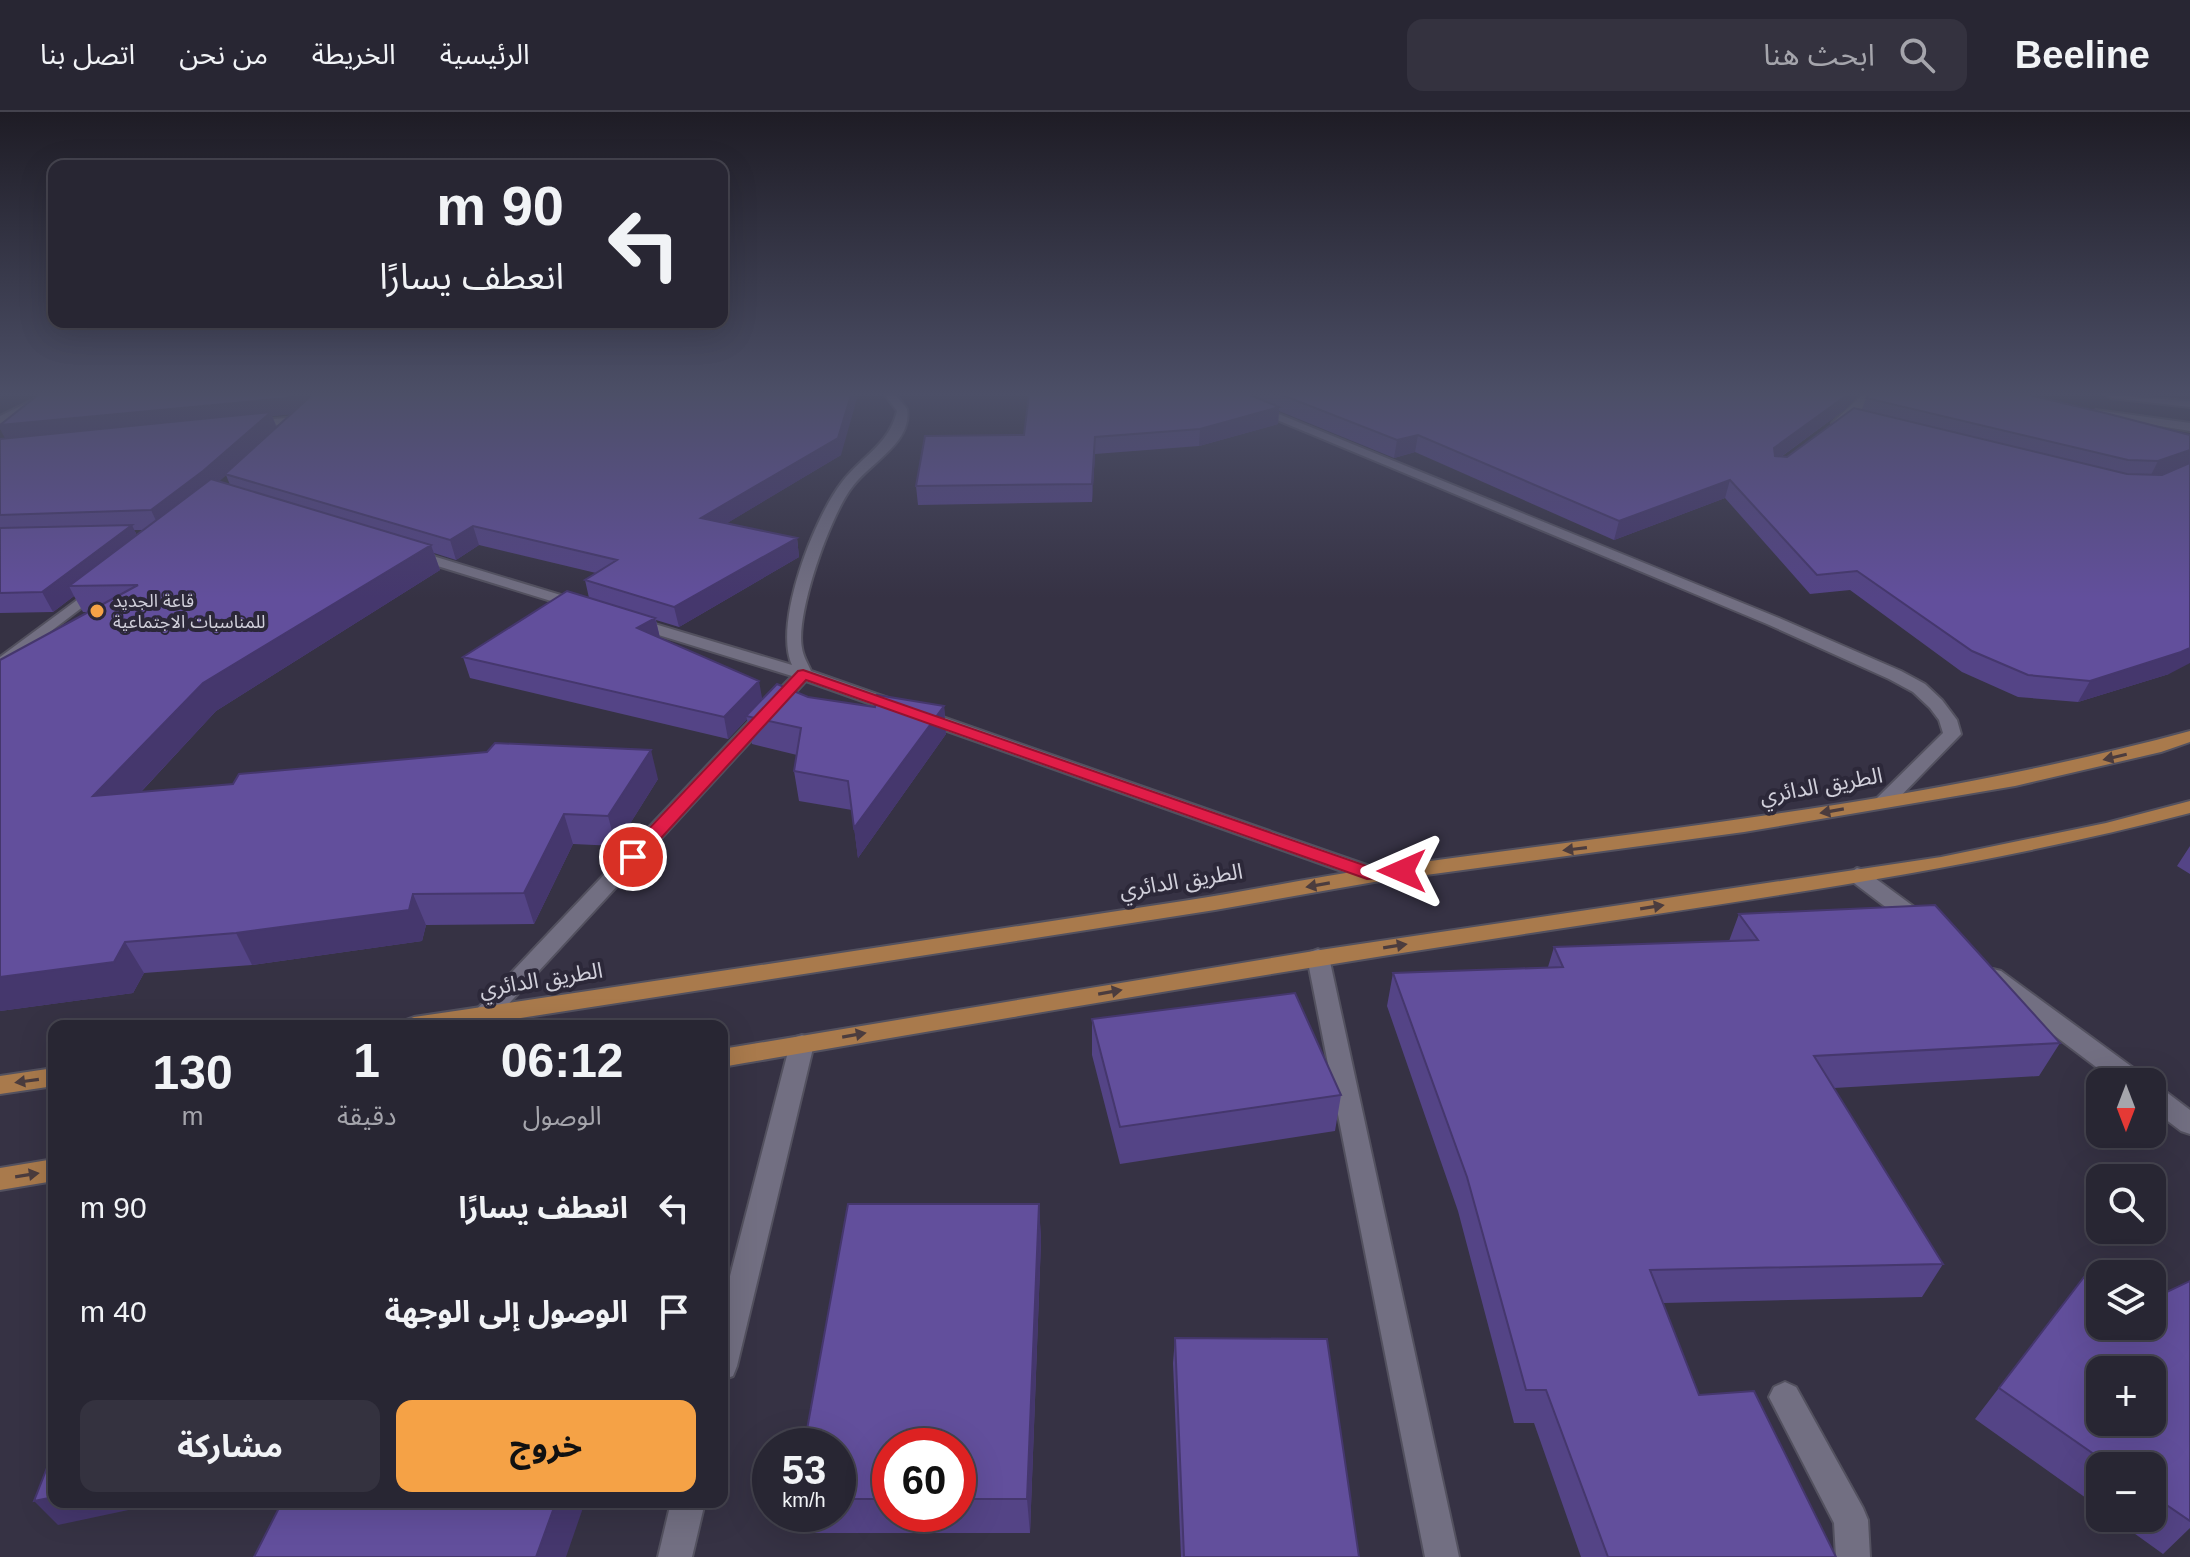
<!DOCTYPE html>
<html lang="ar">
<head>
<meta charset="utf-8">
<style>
  :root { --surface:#282633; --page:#34323f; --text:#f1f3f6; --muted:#a5a5ac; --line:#44434e; --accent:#f5a246 }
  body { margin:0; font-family:Arial,"Noto Sans Arabic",sans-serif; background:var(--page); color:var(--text); direction:rtl; height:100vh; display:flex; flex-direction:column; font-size:30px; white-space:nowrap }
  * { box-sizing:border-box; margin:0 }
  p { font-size:26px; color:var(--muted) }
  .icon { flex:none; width:44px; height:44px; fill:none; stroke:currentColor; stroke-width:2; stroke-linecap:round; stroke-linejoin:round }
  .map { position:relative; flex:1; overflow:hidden; direction:ltr }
  .panel { position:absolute; left:48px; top:908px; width:680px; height:488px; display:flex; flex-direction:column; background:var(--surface); border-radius:16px; box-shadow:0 8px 32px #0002,0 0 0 2px var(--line); direction:rtl }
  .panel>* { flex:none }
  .top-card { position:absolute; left:48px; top:48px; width:680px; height:168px; border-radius:16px; box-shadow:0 8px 32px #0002,0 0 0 2px var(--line); direction:rtl; background:#282633; color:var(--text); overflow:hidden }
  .needle { width:52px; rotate:180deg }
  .fabs { position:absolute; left:2086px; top:956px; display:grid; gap:16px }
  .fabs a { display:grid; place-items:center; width:80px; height:80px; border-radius:16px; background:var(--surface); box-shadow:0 8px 32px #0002,0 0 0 2px var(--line); font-size:40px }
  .speed { position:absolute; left:752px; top:1316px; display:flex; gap:16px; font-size:40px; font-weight:700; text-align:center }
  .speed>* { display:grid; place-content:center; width:104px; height:104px; border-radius:50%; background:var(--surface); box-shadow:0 8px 32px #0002,0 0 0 2px var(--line); line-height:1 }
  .speed small { font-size:20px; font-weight:400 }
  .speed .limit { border:12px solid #d22; background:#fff; color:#111 }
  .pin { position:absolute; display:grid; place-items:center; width:68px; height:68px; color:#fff; margin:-34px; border:4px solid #fff; border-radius:50%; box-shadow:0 2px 8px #0007 }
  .me { position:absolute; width:88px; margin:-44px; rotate:270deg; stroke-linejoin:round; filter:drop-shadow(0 0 6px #0008) }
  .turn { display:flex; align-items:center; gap:28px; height:168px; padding:0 32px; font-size:36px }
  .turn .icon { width:104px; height:104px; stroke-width:2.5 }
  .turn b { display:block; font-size:56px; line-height:68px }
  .eta { display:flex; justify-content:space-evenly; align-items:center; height:136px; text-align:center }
  .eta b { font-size:48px; font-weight:700; line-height:56px }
  .button { display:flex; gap:16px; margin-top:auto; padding:16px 32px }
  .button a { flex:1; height:92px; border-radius:16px; background:var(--accent); color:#111; font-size:32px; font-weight:700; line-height:92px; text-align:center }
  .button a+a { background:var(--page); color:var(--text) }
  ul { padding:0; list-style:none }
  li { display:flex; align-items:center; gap:24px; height:104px; padding:0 32px }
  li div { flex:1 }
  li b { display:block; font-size:30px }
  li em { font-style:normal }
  header { display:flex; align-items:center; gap:48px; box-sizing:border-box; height:112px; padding:0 40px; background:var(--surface); border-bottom:2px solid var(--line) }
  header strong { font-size:38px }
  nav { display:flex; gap:44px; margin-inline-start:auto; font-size:28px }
  .search { width:560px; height:72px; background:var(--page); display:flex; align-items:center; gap:20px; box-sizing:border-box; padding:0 28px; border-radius:16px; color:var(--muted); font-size:30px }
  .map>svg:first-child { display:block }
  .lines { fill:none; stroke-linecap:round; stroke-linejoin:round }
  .minor-casing { stroke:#53515f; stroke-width:4 }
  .major-casing { stroke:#53515f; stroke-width:4 }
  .minor { fill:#726f82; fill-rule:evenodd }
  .major { fill:#a97a4c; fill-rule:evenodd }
  .wall { fill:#544486; fill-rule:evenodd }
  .shaded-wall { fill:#45376d }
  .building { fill:#624f9c; stroke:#45376d; stroke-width:2; fill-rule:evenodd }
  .oneway { fill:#4b3c3e }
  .route { fill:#e11d48; stroke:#92132f; stroke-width:2 }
  .poi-dot { fill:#f5a246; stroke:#2c2839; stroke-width:3 }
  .labels { text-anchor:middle; stroke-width:8; stroke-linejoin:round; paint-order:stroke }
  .far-poi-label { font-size:18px; fill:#d1d0db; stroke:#2c2839; text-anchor:start }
  .street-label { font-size:22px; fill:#d1d0db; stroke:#2c2839 }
</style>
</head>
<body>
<header>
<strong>Beeline</strong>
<div class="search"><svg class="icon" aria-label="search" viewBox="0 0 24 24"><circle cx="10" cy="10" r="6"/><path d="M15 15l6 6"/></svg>ابحث هنا</div>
<nav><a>الرئيسية</a><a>الخريطة</a><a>من نحن</a><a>اتصل بنا</a></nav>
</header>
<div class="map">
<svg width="2190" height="1445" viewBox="0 0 2190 1445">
  <rect width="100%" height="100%" fill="#363244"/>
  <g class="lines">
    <defs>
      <path id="minor" d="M 43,283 L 57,283 L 0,312 L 0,304 Z
        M 885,283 L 896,283 L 907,297 C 913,330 870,351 853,374 C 831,401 795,502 802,536 C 803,544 808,552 811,559 L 1381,758 L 1384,763 L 1381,768 L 1367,768 L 806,569 L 492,910 L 484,912 L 476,910 L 472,904 L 476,898 L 792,564 L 626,513 L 624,510 L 626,507 L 638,507 L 792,553 C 773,511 814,406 842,370 C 862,344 889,333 897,299 Z
        M 1217,283 L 1232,283 L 1779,506 L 1901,559 L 1925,572 L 1942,588 L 1957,608 L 1961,622 L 1891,694 L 1877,694 L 1874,690 L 1877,686 L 1943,621 L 1939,608 L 1930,596 L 1913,580 L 1889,567 L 1767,512 Z
        M 1862,283 L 1873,283 C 1864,296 1849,316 1832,315 L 1832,311 Z
        M 2106,283 L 2190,289 L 2190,295 L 2111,286 Z
        M 2096,298 L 2190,311 L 2190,319 L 2092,303 L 2090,301 Z
        M 299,305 L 305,308 L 303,310 L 247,317 L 241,313 L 247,309 Z
        M 410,437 L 587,491 L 590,494 L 582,499 L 577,497 L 405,444 L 403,441 Z
        M 100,471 L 107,475 L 105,478 L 0,558 L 0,545 Z
        M 1857,756 L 1864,758 L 1928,805 L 1931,810 L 1928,815 L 1912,815 L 1850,768 L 1847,763 Z
        M 1318,837 L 1326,840 L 1329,845 L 1459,1445 L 1425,1445 L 1307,845 L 1310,840 Z
        M 1993,857 L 2001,859 L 2143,963 L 2147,970 L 2116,970 L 1985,871 L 1982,865 L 1985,859 Z
        M 802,923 L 811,926 L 814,932 L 737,1254 L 733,1264 L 722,1268 L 722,1195 L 790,932 L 793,926 Z
        M 2152,973 L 2161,976 L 2190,998 L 2190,1022 L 2181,1019 L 2152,997 Z
        M 1785,1270 L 1796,1275 L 1863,1396 L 1868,1408 L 1870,1445 L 1836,1445 L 1834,1411 L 1769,1285 L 1774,1275 Z
        M 671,1390 L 705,1390 L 692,1445 L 658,1445 Z"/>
      <path id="major" d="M 2190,619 L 2190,630 L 2161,640 L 2015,674 L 1744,720 L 1374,770 L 1215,798 L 469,914 L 402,914 L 406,908 L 414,905 C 670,867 927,828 1183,789 C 1249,779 1314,765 1379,756 C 1651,718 1925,691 2190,619 Z
        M 2190,689 L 2190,701 C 1965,760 1735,789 1505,825 C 1244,865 983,910 722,955 L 722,937 L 1320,838 L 1941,745 L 2106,711 Z
        M 54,956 L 54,974 L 0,982 L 0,964 Z
        M 54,1047 L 54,1069 L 0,1078 L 0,1056 Z"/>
    </defs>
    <use href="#minor" class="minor-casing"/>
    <use href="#major" class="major-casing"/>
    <use href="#minor" class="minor"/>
    <use href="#major" class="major"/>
  </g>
  <path class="wall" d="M 38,283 L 841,343 L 727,411 L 797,426 L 799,445 L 679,515 L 656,508 L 660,526 L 762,588 L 808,585 L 875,595 L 944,594 L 946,622 L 858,746 L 852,698 L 799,689 L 794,659 L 797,643 L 752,632 L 747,607 L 728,627 L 470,566 L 463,545 L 589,486 L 585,468 L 596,461 L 479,433 L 456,448 L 434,441 L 440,458 L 216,599 L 141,680 L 658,667 L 616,734 L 573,732 L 534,812 L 426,813 L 422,829 L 252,853 L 144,861 L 133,881 L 0,899 L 0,548 L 88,500 L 83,500 L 74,484 L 53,500 L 0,501 L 0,327 L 5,326 ZM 291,302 L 277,315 L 272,304 ZM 226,363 L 230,373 L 219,369 ZM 134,418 L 144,418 L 137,423 Z
    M 1029,283 L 1858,283 L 1847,296 L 1781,345 L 1787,345 L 1862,297 L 1866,286 L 2190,323 L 2169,562 L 2078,590 L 2018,585 L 1962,560 L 1850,478 L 1810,482 L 1725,386 L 1614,428 L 1415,340 L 1394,346 L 1279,299 L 1278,312 L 1199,334 L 1095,342 L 1092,390 L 918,393 L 916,374 L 1024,323 Z
    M 2190,734 L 2190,762 L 2177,754 Z
    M 1739,802 L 2060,931 L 2039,964 L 1834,976 L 1943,1152 L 1922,1185 L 1663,1191 L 1699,1283 L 1836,1445 L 1581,1445 L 1534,1311 L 1514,1311 L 1458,1099 L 1387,894 L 1393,861 L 1548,855 L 1554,835 L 1729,829 Z
    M 1092,907 L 1341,983 L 1335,1019 L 1120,1052 L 1092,943 Z
    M 1039,1092 L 1041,1129 L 1030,1421 L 805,1421 L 799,1402 L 838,1402 L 838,1334 ZM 890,1334 L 958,1334 L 958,1402 L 890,1402 Z
    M 2084,1165 L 2100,1214 L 2190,1169 L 2190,1416 L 2163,1442 L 2113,1406 L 2152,1406 L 2152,1354 L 2100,1354 L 2100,1396 L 1975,1307 Z
    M 1175,1226 L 1359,1445 L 1181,1445 L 1173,1251 Z"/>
  <path class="shaded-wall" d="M 290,283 L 314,283 L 293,302 L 272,304 L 277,317 L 211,377 L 160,417 L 151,398 L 7,330 L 0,317 L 0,313 Z
    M 851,283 L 858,283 L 841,343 L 704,425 L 701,406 Z
    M 1847,283 L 1858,283 L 1847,296 L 1768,354 L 1774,336 Z
    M 1279,295 L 1278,312 L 1199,334 L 1200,317 Z
    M 1418,323 L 1415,340 L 1394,346 L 1397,328 Z
    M 1095,325 L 1095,342 L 1092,390 L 1092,372 Z
    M 2190,338 L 2190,352 L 2149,367 L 2158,349 Z
    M 1730,368 L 1725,386 L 1614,428 L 1619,409 Z
    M 132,413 L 141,432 L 69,474 L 74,484 L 53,500 L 42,480 Z
    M 473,414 L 479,433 L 456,448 L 450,428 Z
    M 797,426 L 799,445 L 679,515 L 674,495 Z
    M 431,433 L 440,458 L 216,599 L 109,714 L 93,684 L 203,571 Z
    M 655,506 L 660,526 L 637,516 Z
    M 2190,536 L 2190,551 L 2169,562 L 2078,590 L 2090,569 Z
    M 759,569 L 763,591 L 746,604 L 747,607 L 728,627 L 724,605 Z
    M 944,594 L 946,622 L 858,746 L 854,716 Z
    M 651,638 L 658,667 L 616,734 L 608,704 Z
    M 564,702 L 573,732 L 534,812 L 524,781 Z
    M 413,782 L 426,813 L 422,829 L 252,853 L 236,821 Z
    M 125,830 L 144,861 L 133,881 L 0,899 L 0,865 Z
    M 1039,1092 L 1041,1129 L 1030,1421 L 1027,1387 Z
    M 54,1385 L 54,1390 L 166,1390 L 58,1413 L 34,1389 Z
    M 556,1390 L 585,1390 L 566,1445 L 536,1445 Z"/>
  <path class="building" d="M 38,283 L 290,283 L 287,286 L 0,313 Z
    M 312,283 L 851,283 L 838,326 L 701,406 L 797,426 L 674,495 L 585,468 L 617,448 L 473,414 L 450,428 L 225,362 Z
    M 1029,283 L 1250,283 L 1279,295 L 1200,317 L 1095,325 L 1092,372 L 916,374 L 925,324 L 1024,323 Z
    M 1282,283 L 1847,283 L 1774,336 L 1775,344 L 1787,345 L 1854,296 L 2127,362 L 2162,363 L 2190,351 L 2190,536 L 2181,540 L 2090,569 L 2028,563 L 1972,539 L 1857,459 L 1817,463 L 1730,368 L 1619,409 L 1418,323 L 1397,328 Z
    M 1869,283 L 2029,283 L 2109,302 L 2190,323 L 2190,338 L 2158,349 L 2128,348 L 1866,286 Z
    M 271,300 L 203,359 L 151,398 L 0,403 L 0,327 Z
    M 211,367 L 431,433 L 203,571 L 93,684 L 233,672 L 239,662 L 487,640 L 495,631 L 651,638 L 608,704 L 564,702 L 524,781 L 413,782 L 409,798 L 236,821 L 125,830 L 114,850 L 0,865 L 0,548 L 138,473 L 69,474 Z
    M 132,413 L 42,480 L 0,481 L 0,416 Z
    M 567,479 L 655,506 L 637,516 L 759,569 L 724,605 L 463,545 Z
    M 777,572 L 808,585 L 875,595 L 877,583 L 944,594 L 854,716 L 848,669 L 794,659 L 801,616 L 746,604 Z
    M 1935,793 L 2060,931 L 1814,944 L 1943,1152 L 1650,1158 L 1699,1283 L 1754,1279 L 1836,1445 L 1608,1445 L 1546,1278 L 1526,1278 L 1467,1065 L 1393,861 L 1563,855 L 1554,835 L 1758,828 L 1739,802 Z
    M 1295,881 L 1341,983 L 1120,1015 L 1092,907 Z
    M 848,1092 L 1039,1092 L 1027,1387 L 958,1387 L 958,1334 L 890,1334 L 890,1387 L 838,1387 L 838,1334 L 804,1334 Z
    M 2084,1165 L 2100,1175 L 2100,1214 L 2152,1214 L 2152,1187 L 2190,1169 L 2190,1409 L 2152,1383 L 2152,1354 L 2111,1354 L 1999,1276 ZM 2100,1258 L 2152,1258 L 2152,1310 L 2100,1310 Z
    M 1175,1226 L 1327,1227 L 1359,1445 L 1184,1445 Z
    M 54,1338 L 54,1385 L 34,1389 Z
    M 282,1390 L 556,1390 L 536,1445 L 254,1445 Z"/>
  <defs><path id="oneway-solid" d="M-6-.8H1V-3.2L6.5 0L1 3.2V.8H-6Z" transform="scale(2)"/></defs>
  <g class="oneway">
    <use href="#oneway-solid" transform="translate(2115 645) rotate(167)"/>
    <use href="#oneway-solid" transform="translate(1832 699) rotate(170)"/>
    <use href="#oneway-solid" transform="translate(1575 737) rotate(173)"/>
    <use href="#oneway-solid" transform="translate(1318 773) rotate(170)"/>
    <use href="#oneway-solid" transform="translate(1652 795) rotate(-9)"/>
    <use href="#oneway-solid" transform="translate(1395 834) rotate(-9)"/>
    <use href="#oneway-solid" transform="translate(1110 880) rotate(-10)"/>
    <use href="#oneway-solid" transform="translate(854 923) rotate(-10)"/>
    <use href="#oneway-solid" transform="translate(27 969) rotate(172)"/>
    <use href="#oneway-solid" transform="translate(27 1063) rotate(-9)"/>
  </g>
  <linearGradient id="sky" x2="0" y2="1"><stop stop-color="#1e1c25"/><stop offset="0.58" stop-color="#4c4f67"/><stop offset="1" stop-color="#4c4f67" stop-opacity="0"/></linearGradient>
  <rect width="2190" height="486" fill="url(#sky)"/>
  <path class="route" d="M 803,558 L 1375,757 L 1402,754 L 1411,759 L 1402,765 L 1367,767 L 806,568 L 640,749 L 626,749 L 624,745 L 626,741 L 798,559 Z"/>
  <circle class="poi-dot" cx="97" cy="499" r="8"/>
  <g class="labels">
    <g class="far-poi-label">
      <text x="113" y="495">قاعة الجديد<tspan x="113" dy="21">للمناسبات الاجتماعية</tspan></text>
    </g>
    <g class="street-label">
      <text transform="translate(1821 673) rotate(-10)" y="8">الطريق الدائري</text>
      <text transform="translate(1181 768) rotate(-9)" y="8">الطريق الدائري</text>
      <text transform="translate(541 867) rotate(-9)" y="8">الطريق الدائري</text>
    </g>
  </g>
</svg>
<div class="fabs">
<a><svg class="needle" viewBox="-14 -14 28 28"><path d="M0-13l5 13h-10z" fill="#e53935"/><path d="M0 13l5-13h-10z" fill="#a5a5ac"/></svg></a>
<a><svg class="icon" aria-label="search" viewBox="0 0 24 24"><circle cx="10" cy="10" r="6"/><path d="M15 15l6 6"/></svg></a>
<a><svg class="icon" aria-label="layers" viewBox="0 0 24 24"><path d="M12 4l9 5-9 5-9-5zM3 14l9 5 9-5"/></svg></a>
<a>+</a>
<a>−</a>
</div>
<div class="speed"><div>53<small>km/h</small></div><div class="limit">60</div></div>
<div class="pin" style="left:633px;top:745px;background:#d93025"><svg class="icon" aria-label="arrive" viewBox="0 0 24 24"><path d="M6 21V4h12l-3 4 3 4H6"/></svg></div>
<svg class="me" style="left:1402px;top:759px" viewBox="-20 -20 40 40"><path d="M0-17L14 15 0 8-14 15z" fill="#e11d48" stroke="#fff" stroke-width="4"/></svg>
<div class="top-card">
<div class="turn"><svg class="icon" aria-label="left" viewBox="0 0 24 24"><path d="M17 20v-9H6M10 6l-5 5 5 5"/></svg><div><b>90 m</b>انعطف يسارًا</div></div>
</div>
<section class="panel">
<div class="eta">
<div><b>06:12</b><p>الوصول</p></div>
<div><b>1</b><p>دقيقة</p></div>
<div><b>130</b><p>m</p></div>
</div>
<ul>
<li><svg class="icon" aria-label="left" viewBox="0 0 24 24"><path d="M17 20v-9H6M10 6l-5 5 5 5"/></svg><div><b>انعطف يسارًا</b></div><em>90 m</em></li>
<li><svg class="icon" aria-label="arrive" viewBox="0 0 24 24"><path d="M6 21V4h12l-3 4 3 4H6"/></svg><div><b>الوصول إلى الوجهة</b></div><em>40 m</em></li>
</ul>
<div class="button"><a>خروج</a><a>مشاركة</a></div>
</section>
</div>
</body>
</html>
